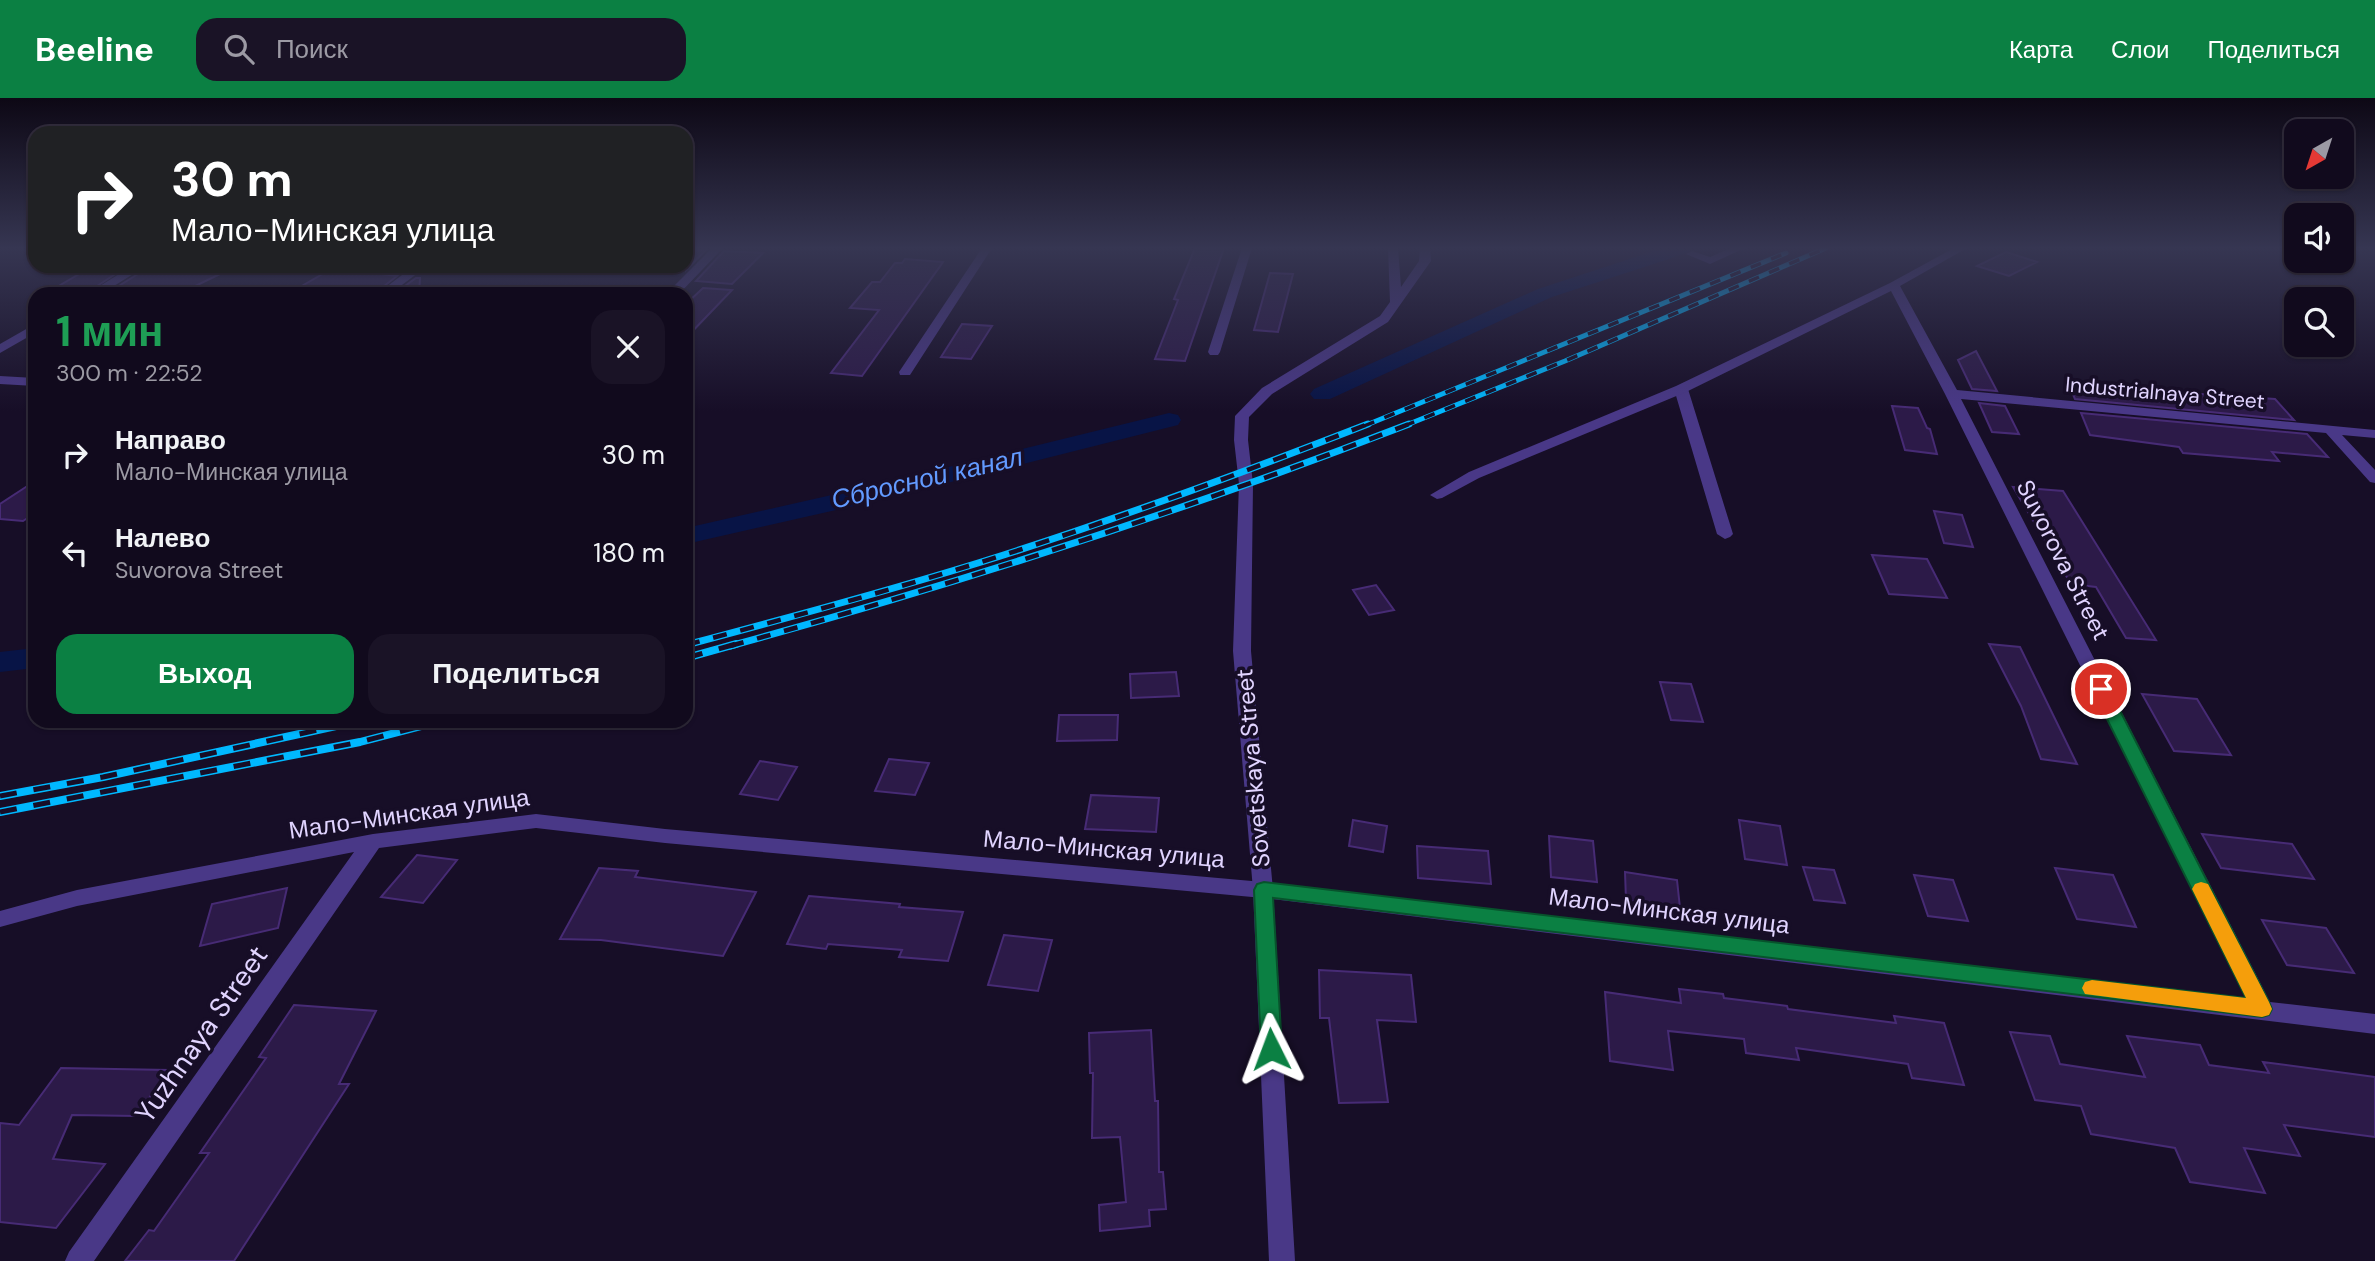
<!DOCTYPE html>
<html lang="ru">
<head>
<meta charset="utf-8">
<style>
  :root { --surface:#110a1d; --page:#1a1326; --text:#f1f3f6; --muted:#9c9aa4; --line:#302b3b; --accent:#0b8043 }
  body { margin:0; font-family:"DM Sans",sans-serif; background:var(--page); color:var(--text); height:100vh; display:flex; flex-direction:column; font-size:26px; white-space:nowrap }
  * { box-sizing:border-box; margin:0 }
  p { font-size:23px; color:var(--muted) }
  .icon { flex:none; width:38px; height:38px; fill:none; stroke:currentColor; stroke-width:2; stroke-linecap:round; stroke-linejoin:round }
  .map { position:relative; flex:1; overflow:hidden }
  .details { position:absolute; left:28px; top:189px; width:665px; height:441px; display:flex; flex-direction:column; background:var(--surface); border-radius:21px; box-shadow:0 2px 5px #0004,0 0 0 2px var(--line) }
  .details>* { flex:none }
  .hud { position:absolute; left:28px; top:28px; width:665px; height:147px; border-radius:21px; box-shadow:0 2px 5px #0004,0 0 0 2px var(--line); background:#202124; color:#fff; overflow:hidden }
  .needle { width:46px; rotate:219deg }
  .tools { position:absolute; left:2284px; top:21px; display:grid; gap:14px }
  .tools a { display:grid; place-items:center; width:70px; height:70px; border-radius:14px; background:var(--surface); box-shadow:0 2px 5px #0004,0 0 0 2px var(--line); font-size:35px }
  .pin { position:absolute; display:grid; place-items:center; width:60px; height:60px; color:#fff; margin:-30px; border:4px solid #fff; border-radius:50%; box-shadow:0 2px 7px #0007 }
  .me { position:absolute; width:77px; margin:-38px; rotate:357deg; stroke-linejoin:round; filter:drop-shadow(0 0 5px #0008) }
  .turn { display:flex; align-items:center; gap:24px; height:147px; padding:0 28px; font-size:32px }
  .turn .icon { width:91px; height:91px; stroke-width:2.5 }
  .turn b { display:block; font-size:49px; line-height:60px }
  .round { display:grid; place-items:center; flex:none; width:74px; height:74px; border-radius:21px; background:var(--page) }
  .overview { display:flex; align-items:center; justify-content:space-between; height:119px; padding:0 28px }
  h1 { font-size:42px; font-weight:700; line-height:52px; color:#1e9e55 }
  .primary-button { display:flex; gap:14px; margin-top:auto; padding:14px 28px }
  .primary-button a { flex:1; height:80px; border-radius:21px; background:var(--accent); color:#fff; font-size:28px; font-weight:700; line-height:80px; text-align:center }
  .primary-button a+a { background:var(--page); color:var(--text) }
  ul { padding:0; list-style:none }
  li { display:flex; align-items:center; gap:21px; height:98px; padding:0 28px }
  li div { flex:1 }
  li b { display:block; font-size:26px }
  li em { font-style:normal }
  header { display:flex; align-items:center; gap:42px; box-sizing:border-box; height:98px; padding:0 35px; background:var(--accent); color:#fff }
  header strong { font-size:33px }
  nav { display:flex; gap:38px; margin-inline-start:auto; font-size:24px }
  .search { width:490px; height:63px; background:var(--page); display:flex; align-items:center; gap:18px; box-sizing:border-box; padding:0 24px; border-radius:21px; color:var(--muted); font-size:26px }
  .map>svg:first-child { display:block }
  .lines { fill:none; stroke-linecap:round; stroke-linejoin:round }
  .canal { fill:#081446; fill-rule:evenodd }
  .building { fill:#2c1a48; stroke:#472b75; stroke-width:2 }
  .service { fill:#493887; fill-rule:evenodd }
  .minor { fill:#493887; fill-rule:evenodd }
  .tertiary { fill:#493887; fill-rule:evenodd }
  .rail-far2-casing { stroke:#00b8ff; stroke-width:5 }
  .rail-far1-casing { stroke:#00b8ff; stroke-width:7 }
  .rail-casing { stroke:#00b8ff; stroke-width:8 }
  .rail-far2 { stroke:#170e27; stroke-width:3.5; stroke-dasharray:11; stroke-linecap:butt }
  .rail-far1 { stroke:#170e27; stroke-width:4.5; stroke-dasharray:14; stroke-linecap:butt }
  .rail { stroke:#170e27; stroke-width:5; stroke-dasharray:17; stroke-linecap:butt }
  .route { fill:#0b8043; stroke:#07532c; stroke-width:2 }
  .slow { fill:#f59e0b }
  .labels { text-anchor:middle; stroke-width:7; stroke-linejoin:round; paint-order:stroke }
  .far-street-label { font-size:21px; fill:#e1d4ff; stroke:#170e27 }
  .street-label { font-size:24px; fill:#e1d4ff; stroke:#170e27 }
  .water-label { font-size:26px; font-style:italic; fill:#629aff; stroke:#170e27 }
  .near-street-label { font-size:28px; fill:#e1d4ff; stroke:#170e27 }
</style>
</head>
<body>
<header>
<strong>Beeline</strong>
<div class="search"><svg class="icon" aria-label="search" viewBox="0 0 24 24"><circle cx="10" cy="10" r="6"/><path d="M15 15l6 6"/></svg>Поиск</div>
<nav><a>Карта</a><a>Слои</a><a>Поделиться</a></nav>
</header>
<div class="map">
<svg width="2375" height="1163" viewBox="0 0 2375 1163">
  <rect width="100%" height="100%" fill="#170e27"/>
  <g class="lines">
    <path class="canal" d="M 1663,150 L 1692,150 L 1689,154 L 1672,160 L 1552,199 L 1330,301 L 1314,301 L 1310,296 L 1314,291 L 1538,191 Z
      M 1169,315 L 1178,317 L 1181,322 L 1178,327 L 867,405 L 686,446 L 686,430 L 867,389 Z
      M 35,550 L 35,570 L 0,574 L 0,554 Z"/>
  </g>
  <path class="building" d="M 1195,150 L 1224,150 L 1185,263 L 1155,261 L 1178,202 L 1174,201 Z
    M 686,151 L 706,152 L 686,172 Z
    M 724,153 L 763,155 L 732,186 L 696,183 Z
    M 2006,154 L 2037,164 L 2009,178 L 1977,168 Z
    M 905,161 L 943,164 L 862,278 L 831,275 L 879,212 L 850,210 L 872,184 L 880,184 L 895,165 L 902,165 Z
    M 93,168 L 126,169 L 85,196 L 45,196 Z
    M 179,170 L 220,176 L 179,196 L 106,196 L 146,171 L 172,173 Z
    M 333,170 L 397,178 L 374,196 L 288,196 Z
    M 1270,175 L 1293,176 L 1278,234 L 1254,232 Z
    M 416,180 L 420,180 L 419,196 L 394,196 Z
    M 703,190 L 732,192 L 686,240 L 686,206 Z
    M 962,226 L 992,228 L 971,261 L 941,259 Z
    M 1976,253 L 1997,293 L 1972,291 L 1958,262 Z
    M 2069,287 L 2275,301 L 2294,322 L 2075,301 Z
    M 1979,305 L 2005,308 L 2019,336 L 1992,334 Z
    M 1892,308 L 1918,310 L 1927,330 L 1930,331 L 1937,356 L 1905,352 Z
    M 2081,315 L 2307,336 L 2328,359 L 2272,354 L 2279,363 L 2183,355 L 2179,349 L 2090,337 Z
    M 35,383 L 35,415 L 23,423 L 0,421 L 0,406 Z
    M 2013,389 L 2063,393 L 2156,542 L 2126,540 L 2096,489 L 2071,486 Z
    M 1934,413 L 1962,417 L 1973,449 L 1944,445 Z
    M 1872,457 L 1927,461 L 1947,500 L 1889,496 Z
    M 1376,487 L 1394,512 L 1369,517 L 1353,492 Z
    M 1989,546 L 2020,549 L 2077,666 L 2041,661 L 2021,608 Z
    M 1176,574 L 1179,598 L 1131,600 L 1130,576 Z
    M 1660,584 L 1691,586 L 1703,624 L 1671,622 Z
    M 2142,596 L 2197,601 L 2231,657 L 2174,653 Z
    M 1059,617 L 1118,617 L 1117,642 L 1057,643 Z
    M 889,661 L 929,665 L 915,697 L 875,693 Z
    M 760,663 L 797,669 L 778,702 L 740,696 Z
    M 1091,697 L 1159,700 L 1156,734 L 1085,731 Z
    M 1353,722 L 1387,728 L 1383,754 L 1349,748 Z
    M 1739,722 L 1780,728 L 1787,767 L 1745,761 Z
    M 2202,736 L 2292,746 L 2314,781 L 2221,770 Z
    M 1549,738 L 1593,743 L 1597,784 L 1551,779 Z
    M 1417,748 L 1488,753 L 1491,786 L 1418,780 Z
    M 417,757 L 457,762 L 423,805 L 381,799 Z
    M 1803,769 L 1834,772 L 1845,805 L 1814,802 Z
    M 599,770 L 638,773 L 635,779 L 756,794 L 723,858 L 601,842 L 560,841 Z
    M 2055,770 L 2113,777 L 2136,829 L 2077,821 Z
    M 1625,774 L 1677,782 L 1680,810 L 1626,802 Z
    M 1914,777 L 1953,782 L 1968,823 L 1928,818 Z
    M 287,790 L 278,830 L 200,848 L 212,806 Z
    M 809,798 L 900,806 L 899,809 L 963,814 L 948,863 L 899,859 L 902,852 L 828,846 L 826,851 L 787,846 Z
    M 2262,822 L 2326,830 L 2354,875 L 2287,867 Z
    M 1004,837 L 1052,842 L 1038,893 L 988,887 Z
    M 1319,872 L 1411,877 L 1416,924 L 1377,922 L 1388,1004 L 1339,1005 L 1329,920 L 1320,920 Z
    M 1679,891 L 1723,896 L 1724,900 L 1787,908 L 1788,911 L 1896,925 L 1894,918 L 1944,925 L 1964,987 L 1912,980 L 1908,966 L 1796,950 L 1799,962 L 1746,955 L 1744,941 L 1668,933 L 1673,972 L 1610,963 L 1605,894 L 1681,905 Z
    M 294,907 L 376,913 L 339,986 L 349,986 L 234,1163 L 125,1163 L 149,1132 L 154,1133 L 209,1055 L 200,1055 L 266,960 L 259,959 Z
    M 1151,932 L 1155,1003 L 1158,1003 L 1159,1074 L 1163,1074 L 1166,1111 L 1149,1112 L 1150,1128 L 1100,1133 L 1099,1107 L 1126,1104 L 1120,1039 L 1092,1040 L 1093,975 L 1090,975 L 1089,935 Z
    M 2010,934 L 2050,938 L 2060,966 L 2145,979 L 2127,938 L 2200,947 L 2209,967 L 2269,975 L 2263,964 L 2375,979 L 2375,1039 L 2284,1027 L 2300,1058 L 2244,1050 L 2265,1095 L 2190,1084 L 2175,1050 L 2091,1036 L 2081,1008 L 2035,1002 Z
    M 61,970 L 168,972 L 137,1018 L 72,1017 L 53,1061 L 105,1066 L 56,1130 L 0,1124 L 0,1025 L 19,1027 Z"/>
  <g class="lines">
    <path class="service" d="M 1731,150 L 1745,150 L 1710,166 L 1686,156 L 1692,153 L 1710,159 Z
      M 1681,287 L 1688,291 L 1733,436 L 1730,439 L 1725,441 L 1717,436 L 1674,291 Z"/>
    <path class="minor" d="M 712,150 L 723,150 L 679,196 L 666,196 Z
      M 982,150 L 992,150 L 910,277 L 900,277 L 899,274 Z
      M 1242,150 L 1252,150 L 1220,254 L 1218,257 L 1210,257 L 1208,254 Z
      M 1954,150 L 1967,150 L 1900,188 L 1957,292 L 2375,332 L 2375,340 L 2342,337 L 2375,372 L 2375,385 L 2370,384 L 2326,335 L 1961,301 L 2270,904 L 2375,916 L 2375,936 L 1263,800 L 665,745 L 536,730 L 379,750 L 94,1163 L 65,1163 L 69,1154 L 354,754 L 77,808 L 0,829 L 0,813 L 77,792 L 373,736 L 536,716 L 665,731 L 1263,784 L 2246,901 L 1945,296 L 1891,193 L 1686,294 L 1479,380 L 1442,400 L 1437,401 L 1430,397 L 1469,374 L 1676,288 L 1890,185 Z
      M 132,168 L 146,168 L 101,196 L 87,196 Z
      M 35,226 L 35,235 L 0,255 L 0,246 Z"/>
    <path class="tertiary" d="M 1388,150 L 1398,150 L 1401,189 L 1419,163 L 1420,150 L 1430,150 L 1431,163 L 1388,224 L 1272,296 L 1249,319 L 1248,342 L 1253,386 L 1251,553 L 1273,792 L 1295,1163 L 1269,1163 L 1253,792 L 1233,553 L 1239,386 L 1234,342 L 1235,318 L 1262,290 L 1380,218 L 1390,204 Z
      M 414,168 L 427,168 L 390,196 L 377,196 Z
      M 0,278 L 35,280 L 35,288 L 0,286 Z"/>
    <defs>
      <path id="rail-far2" d="M 1364,328 L 1786,155
        M 1404,328 L 1565,263 L 1826,150"/>
      <path id="rail-far1" d="M 686,547 C 784,521 881,495 978,465 C 1110,424 1239,376 1368,326
        M 730,548 C 960,485 1187,412 1409,326"/>
      <path id="rail" d="M 686,547 L 689,546
        M 686,560 L 736,546
        M 0,698 L 103,679 L 359,623
        M 0,714 L 360,644 L 441,623"/>
    </defs>
    <use href="#rail-far2" class="rail-far2-casing"/>
    <use href="#rail-far1" class="rail-far1-casing"/>
    <use href="#rail" class="rail-casing"/>
    <use href="#rail-far2" class="rail-far2"/>
    <use href="#rail-far1" class="rail-far1"/>
    <use href="#rail" class="rail"/>
  </g>
  <linearGradient id="sky" x2="0" y2="1"><stop stop-color="#0d0815"/><stop offset="0.48" stop-color="#363652"/><stop offset="1" stop-color="#363652" stop-opacity="0"/></linearGradient>
  <rect width="2375" height="313" fill="url(#sky)"/>
  <path class="route" d="M 2101,586 L 2109,591 L 2269,904 L 2272,911 L 2269,917 L 2262,919 L 1273,800 L 1282,951 L 1279,957 L 1271,960 L 1264,957 L 1261,951 L 1254,792 L 1257,786 L 1264,784 L 2246,900 L 2092,591 Z"/>
  <path class="slow" d="M 2201,784 L 2208,786 L 2269,904 L 2272,911 L 2269,917 L 2262,919 L 2085,896 L 2082,890 L 2085,884 L 2092,882 L 2246,900 L 2192,791 L 2195,786 Z"/>
  <g class="labels">
    <g class="far-street-label">
      <text transform="translate(2165 295) rotate(5)" y="7">Industrialnaya Street</text>
    </g>
    <g class="street-label">
      <text transform="translate(2063 462) rotate(63)" y="8">Suvorova Street</text>
      <text transform="translate(1253 670) rotate(-95)" y="8">Sovetskaya Street</text>
      <text transform="translate(409 716) rotate(-8)" y="8">Мало-Минская улица</text>
      <text transform="translate(1104 751) rotate(5)" y="8">Мало-Минская улица</text>
      <text transform="translate(1669 813) rotate(7)" y="8">Мало-Минская улица</text>
    </g>
    <g class="water-label">
      <text transform="translate(927 380) rotate(-13)" y="9">Сбросной канал</text>
    </g>
    <g class="near-street-label">
      <text transform="translate(201 936) rotate(-55)" y="10">Yuzhnaya Street</text>
    </g>
  </g>
</svg>
<div class="tools">
<a><svg class="needle" viewBox="-14 -14 28 28"><path d="M0-13l5 13h-10z" fill="#e53935"/><path d="M0 13l5-13h-10z" fill="#9c9aa4"/></svg></a>
<a><svg class="icon" aria-label="sound" viewBox="0 0 24 24"><path d="M4 9h4l5-4v14l-5-4H4zM17 9q2 3 0 6"/></svg></a>
<a><svg class="icon" aria-label="search" viewBox="0 0 24 24"><circle cx="10" cy="10" r="6"/><path d="M15 15l6 6"/></svg></a>
</div>
<div class="pin" style="left:2101px;top:591px;background:#d93025"><svg class="icon" aria-label="arrive" viewBox="0 0 24 24"><path d="M6 21V4h12l-3 4 3 4H6"/></svg></div>
<svg class="me" style="left:1271px;top:951px" viewBox="-20 -20 40 40"><path d="M0-17L14 15 0 8-14 15z" fill="#0b8043" stroke="#fff" stroke-width="4"/></svg>
<div class="hud">
<div class="turn"><svg class="icon" aria-label="right" viewBox="0 0 24 24"><path d="M7 20v-9h11M14 6l5 5-5 5"/></svg><div><b>30 m</b>Мало-Минская улица</div></div>
</div>
<section class="details">
<div class="overview"><div><h1>1 мин</h1><p>300 m · 22:52</p></div><a class="round"><svg class="icon" aria-label="close" viewBox="0 0 24 24"><path d="M6 6l12 12M18 6L6 18"/></svg></a></div>
<ul>
<li><svg class="icon" aria-label="right" viewBox="0 0 24 24"><path d="M7 20v-9h11M14 6l5 5-5 5"/></svg><div><b>Направо</b><p>Мало-Минская улица</p></div><em>30 m</em></li>
<li><svg class="icon" aria-label="left" viewBox="0 0 24 24"><path d="M17 20v-9H6M10 6l-5 5 5 5"/></svg><div><b>Налево</b><p>Suvorova Street</p></div><em>180 m</em></li>
</ul>
<div class="primary-button"><a>Выход</a><a>Поделиться</a></div>
</section>
</div>
</body>
</html>
